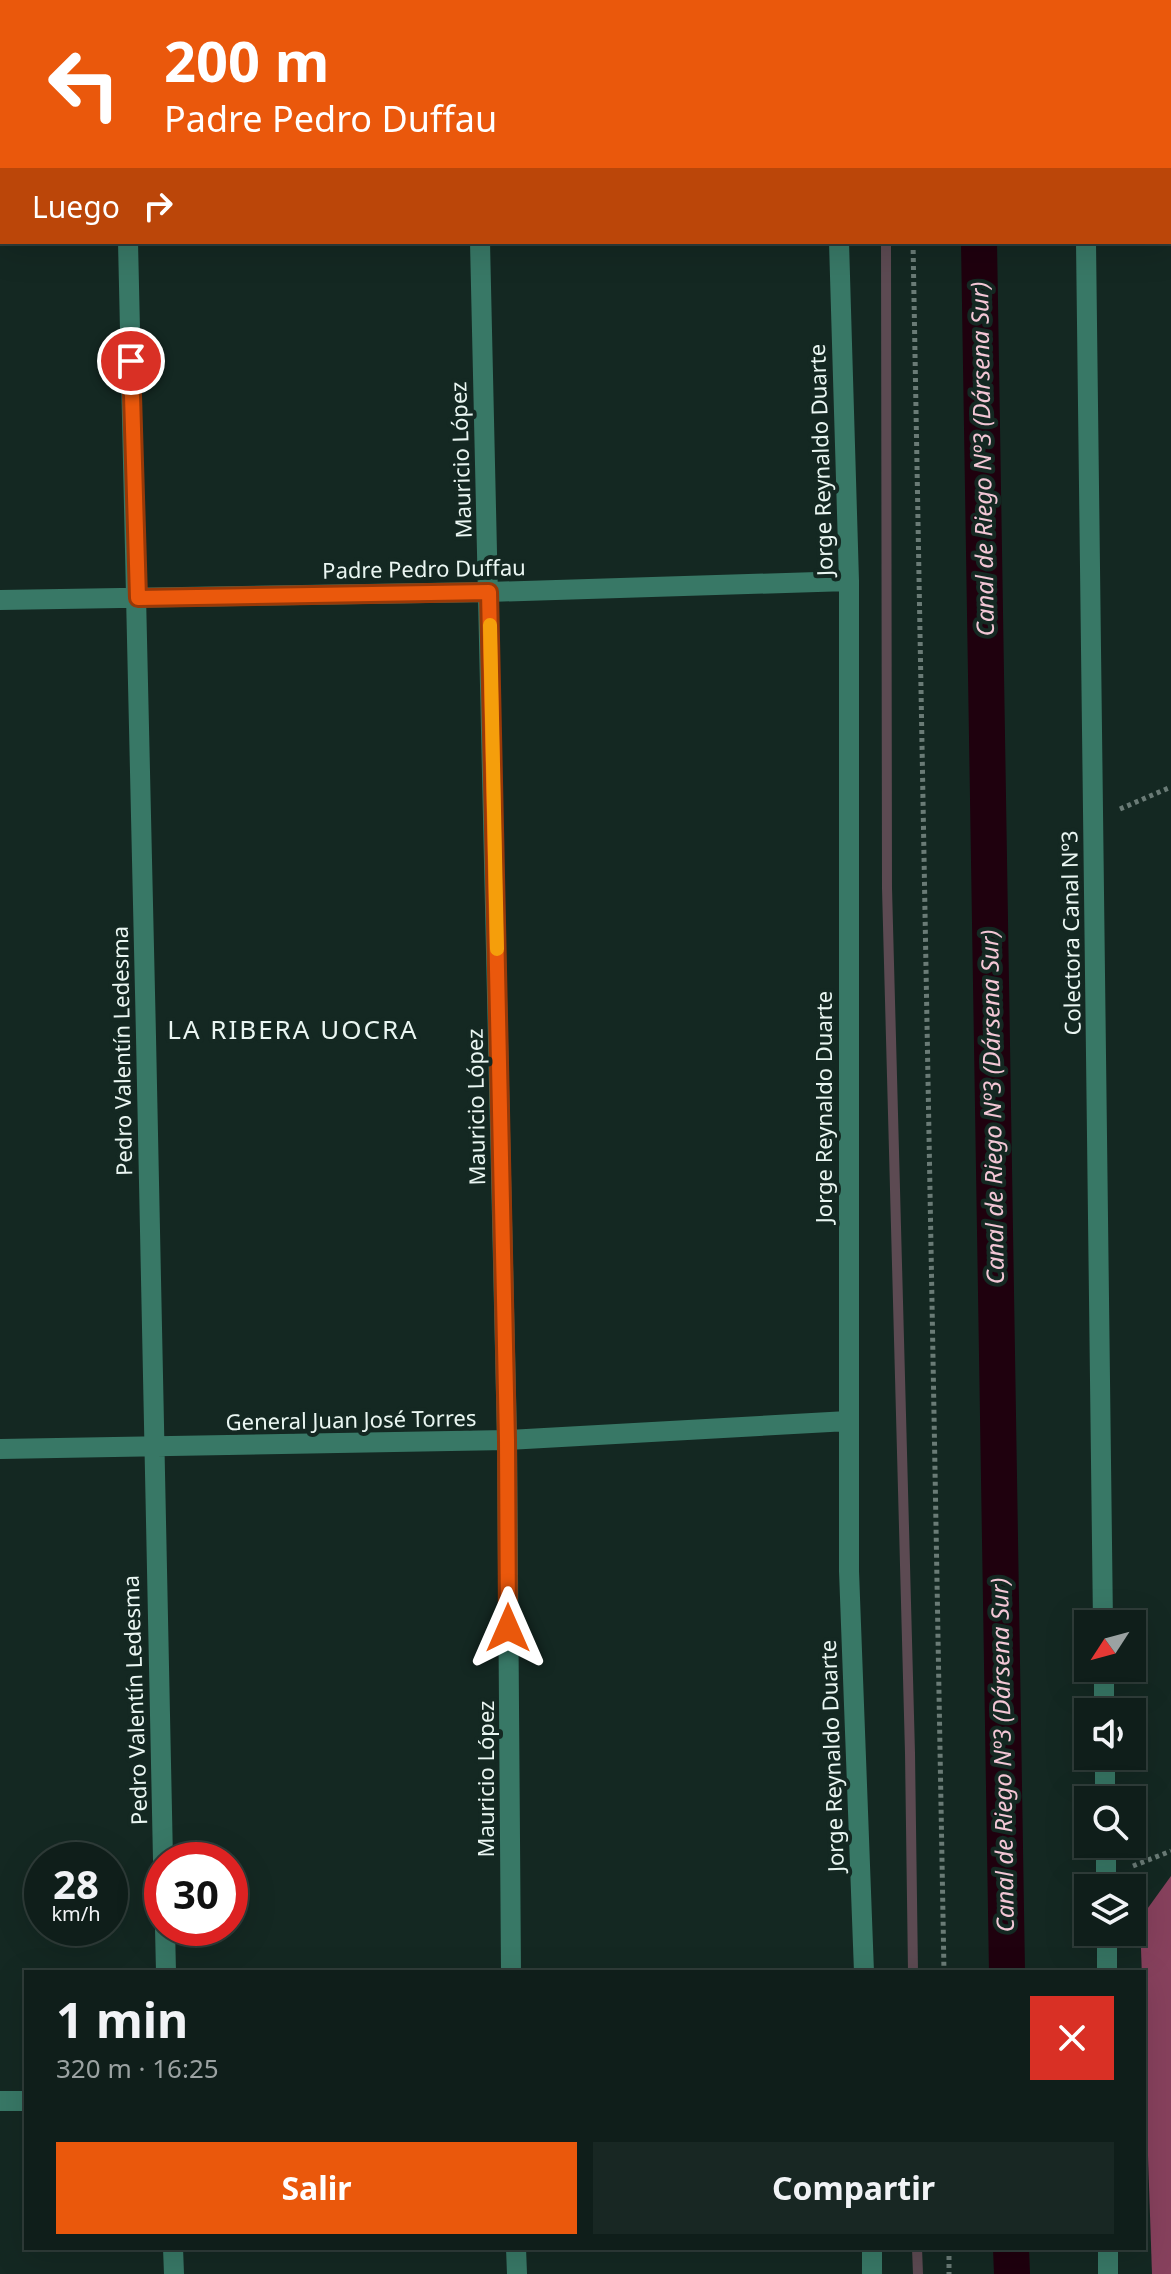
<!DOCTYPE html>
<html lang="es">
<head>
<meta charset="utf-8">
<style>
  :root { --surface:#0f1e1a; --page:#182723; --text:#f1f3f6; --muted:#9ba2a2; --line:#2f3c39; --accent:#ea580c }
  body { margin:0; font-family:"Noto Sans",sans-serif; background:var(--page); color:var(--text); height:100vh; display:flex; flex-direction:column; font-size:30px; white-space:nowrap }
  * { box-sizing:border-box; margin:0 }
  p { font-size:26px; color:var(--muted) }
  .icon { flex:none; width:44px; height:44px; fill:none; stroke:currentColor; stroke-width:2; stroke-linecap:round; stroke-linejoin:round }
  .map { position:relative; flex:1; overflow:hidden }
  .sheet { position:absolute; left:24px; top:1970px; width:1122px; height:280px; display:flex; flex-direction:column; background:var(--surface); border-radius:0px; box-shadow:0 8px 32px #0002,0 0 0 2px var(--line) }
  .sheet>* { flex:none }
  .hud { position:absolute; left:0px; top:0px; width:1172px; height:244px; box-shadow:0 8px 32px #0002,0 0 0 2px var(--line); background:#ea580c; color:#fff; overflow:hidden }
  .needle { width:52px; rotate:234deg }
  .tools { position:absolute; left:1074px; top:1610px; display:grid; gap:16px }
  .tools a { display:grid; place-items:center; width:72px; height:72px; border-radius:0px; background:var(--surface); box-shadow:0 8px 32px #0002,0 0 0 2px var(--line); font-size:40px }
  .speed { position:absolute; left:24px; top:1842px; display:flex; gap:16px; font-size:40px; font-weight:700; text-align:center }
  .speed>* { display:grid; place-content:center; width:104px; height:104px; border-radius:50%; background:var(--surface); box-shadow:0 8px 32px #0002,0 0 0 2px var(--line); line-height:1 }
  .speed small { font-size:20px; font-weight:400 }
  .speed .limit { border:12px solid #d22; background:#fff; color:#111 }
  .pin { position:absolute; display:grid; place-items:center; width:68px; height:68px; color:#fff; margin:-34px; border:4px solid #fff; border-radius:50%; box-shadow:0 2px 8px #0007 }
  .me { position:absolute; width:88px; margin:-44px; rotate:0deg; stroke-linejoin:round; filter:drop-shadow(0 0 6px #0008) }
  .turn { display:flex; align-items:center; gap:28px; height:168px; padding:0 32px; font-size:36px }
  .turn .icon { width:104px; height:104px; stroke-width:2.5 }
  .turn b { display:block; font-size:56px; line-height:68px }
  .then { display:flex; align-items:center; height:76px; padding:0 32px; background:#0003; gap:16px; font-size:30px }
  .round { display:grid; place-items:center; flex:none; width:84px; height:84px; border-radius:0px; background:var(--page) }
  .head { display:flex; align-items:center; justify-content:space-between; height:136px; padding:0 32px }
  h1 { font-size:48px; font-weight:700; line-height:60px }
  .primary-button { display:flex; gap:16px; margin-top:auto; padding:16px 32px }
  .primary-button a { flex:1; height:92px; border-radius:0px; background:var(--accent); color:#fff; font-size:32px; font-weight:700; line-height:92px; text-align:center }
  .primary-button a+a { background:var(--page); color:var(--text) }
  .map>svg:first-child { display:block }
  .forest { fill:#87415d }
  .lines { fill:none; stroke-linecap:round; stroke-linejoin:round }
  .stream { stroke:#5c4a52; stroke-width:10 }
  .canal { stroke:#1f010e; stroke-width:36 }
  .path { stroke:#6a7b76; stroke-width:5; stroke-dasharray:4 4; stroke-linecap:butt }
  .street { stroke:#387866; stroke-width:20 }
  .route-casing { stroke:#983908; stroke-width:20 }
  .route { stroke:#ea580c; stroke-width:14 }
  .slow { stroke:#f59e0b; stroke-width:14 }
  .labels { text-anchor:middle; stroke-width:8; stroke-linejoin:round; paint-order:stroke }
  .street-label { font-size:22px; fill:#eaf6f2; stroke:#142822 }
  .water-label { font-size:24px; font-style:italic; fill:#f3c7d6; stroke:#142822 }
  .quarter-label { font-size:26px; letter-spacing:2px; fill:#eaf6f2; stroke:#142822 }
</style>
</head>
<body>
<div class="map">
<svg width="1171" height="2274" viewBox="0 0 1171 2274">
  <rect width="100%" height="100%" fill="#142822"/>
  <path class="forest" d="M 1171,1876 L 1171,2274 L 1152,2274 L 1140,1919 Z"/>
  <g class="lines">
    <path class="stream" d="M 880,0 L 880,2
      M 886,242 L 887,888 L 910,1753 L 913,1972
      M 917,2248 L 918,2274"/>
    <path class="canal" d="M 976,0 L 976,2
      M 979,242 L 1007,1972
      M 1011,2248 L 1012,2274"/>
    <path class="path" d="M 908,0 L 908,2
      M 1170,15 L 1171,15
      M 913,242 L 944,1972
      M 1120,809 L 1171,787
      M 1133,1866 L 1171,1851
      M 949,2248 L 949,2274"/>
    <path class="street" d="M 121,0 L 121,2
      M 473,0 L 473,2
      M 833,0 L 833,2
      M 1083,0 L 1083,2
      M 128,242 C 144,781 149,1321 163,1860
      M 480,242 L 507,1440 L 511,1972
      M 839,242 L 849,581 L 849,1571 L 864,1972
      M 1086,242 L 1103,1624
      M 0,600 L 489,592 L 849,581
      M 0,1449 L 507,1440 L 848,1421
      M 1104,1668 L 1104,1712
      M 1105,1756 L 1105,1800
      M 1106,1844 L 1106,1888
      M 165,1928 L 166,1972
      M 1107,1932 L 1107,1972
      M 0,2101 L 26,2101
      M 173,2248 L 174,2274
      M 516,2248 L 517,2274
      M 872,2248 L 872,2274
      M 1108,2248 L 1108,2274"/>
  </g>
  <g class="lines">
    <defs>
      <path id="route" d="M 131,361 L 138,598 L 489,592 L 507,1440 L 508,1628"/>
    </defs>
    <use href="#route" class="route-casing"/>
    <use href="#route" class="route"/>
    <path class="slow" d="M 490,625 L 497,949"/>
  </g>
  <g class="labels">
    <g class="street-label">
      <text transform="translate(461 460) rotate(-92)" y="8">Mauricio López</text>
      <text transform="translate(821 460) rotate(-92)" y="8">Jorge Reynaldo Duarte</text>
      <text transform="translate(424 569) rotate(-1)" y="8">Padre Pedro Duffau</text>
      <text transform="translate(1071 933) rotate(-91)" y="8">Colectora Canal Nº3</text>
      <text transform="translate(122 1051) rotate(-91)" y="8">Pedro Valentín Ledesma</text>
      <text transform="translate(476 1107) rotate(-91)" y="8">Mauricio López</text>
      <text transform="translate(824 1107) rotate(-90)" y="8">Jorge Reynaldo Duarte</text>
      <text transform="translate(351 1420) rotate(-1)" y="8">General Juan José Torres</text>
      <text transform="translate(135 1700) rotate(-92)" y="8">Pedro Valentín Ledesma</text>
      <text transform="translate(832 1756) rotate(-92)" y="8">Jorge Reynaldo Duarte</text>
      <text transform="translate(486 1779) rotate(-90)" y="8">Mauricio López</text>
    </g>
    <g class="water-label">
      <text transform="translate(983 459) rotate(-91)" y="8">Canal de Riego Nº3 (Dársena Sur)</text>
      <text transform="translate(993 1107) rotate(-91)" y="8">Canal de Riego Nº3 (Dársena Sur)</text>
      <text transform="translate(1003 1755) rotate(-91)" y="8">Canal de Riego Nº3 (Dársena Sur)</text>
    </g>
    <g class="quarter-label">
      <text x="293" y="1039">LA RIBERA UOCRA</text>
    </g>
  </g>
</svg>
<div class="tools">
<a><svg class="needle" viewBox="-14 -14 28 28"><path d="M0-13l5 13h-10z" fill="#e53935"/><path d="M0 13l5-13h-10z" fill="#9ba2a2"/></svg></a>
<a><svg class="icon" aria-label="sound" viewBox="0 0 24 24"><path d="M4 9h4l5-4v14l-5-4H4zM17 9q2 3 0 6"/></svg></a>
<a><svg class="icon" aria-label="search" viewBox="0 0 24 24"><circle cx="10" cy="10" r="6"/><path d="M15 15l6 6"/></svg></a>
<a><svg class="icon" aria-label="layers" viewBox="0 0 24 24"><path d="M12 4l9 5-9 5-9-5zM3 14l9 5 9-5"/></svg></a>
</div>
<div class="speed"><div>28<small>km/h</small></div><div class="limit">30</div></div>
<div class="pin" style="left:131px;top:361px;background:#d93025"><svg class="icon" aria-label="arrive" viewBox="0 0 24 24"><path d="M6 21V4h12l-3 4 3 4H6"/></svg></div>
<svg class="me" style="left:508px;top:1628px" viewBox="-20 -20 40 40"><path d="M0-17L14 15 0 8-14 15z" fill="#ea580c" stroke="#fff" stroke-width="4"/></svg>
<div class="hud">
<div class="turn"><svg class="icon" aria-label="left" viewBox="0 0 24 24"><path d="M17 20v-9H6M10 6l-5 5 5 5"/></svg><div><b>200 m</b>Padre Pedro Duffau</div></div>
<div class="then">Luego<svg class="icon" aria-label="right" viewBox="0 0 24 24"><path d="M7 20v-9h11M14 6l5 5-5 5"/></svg></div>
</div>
<section class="sheet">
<div class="head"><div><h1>1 min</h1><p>320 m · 16:25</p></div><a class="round" style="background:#d93025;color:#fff"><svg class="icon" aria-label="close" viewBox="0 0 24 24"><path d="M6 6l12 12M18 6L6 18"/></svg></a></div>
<div class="primary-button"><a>Salir</a><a>Compartir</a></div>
</section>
</div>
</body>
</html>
